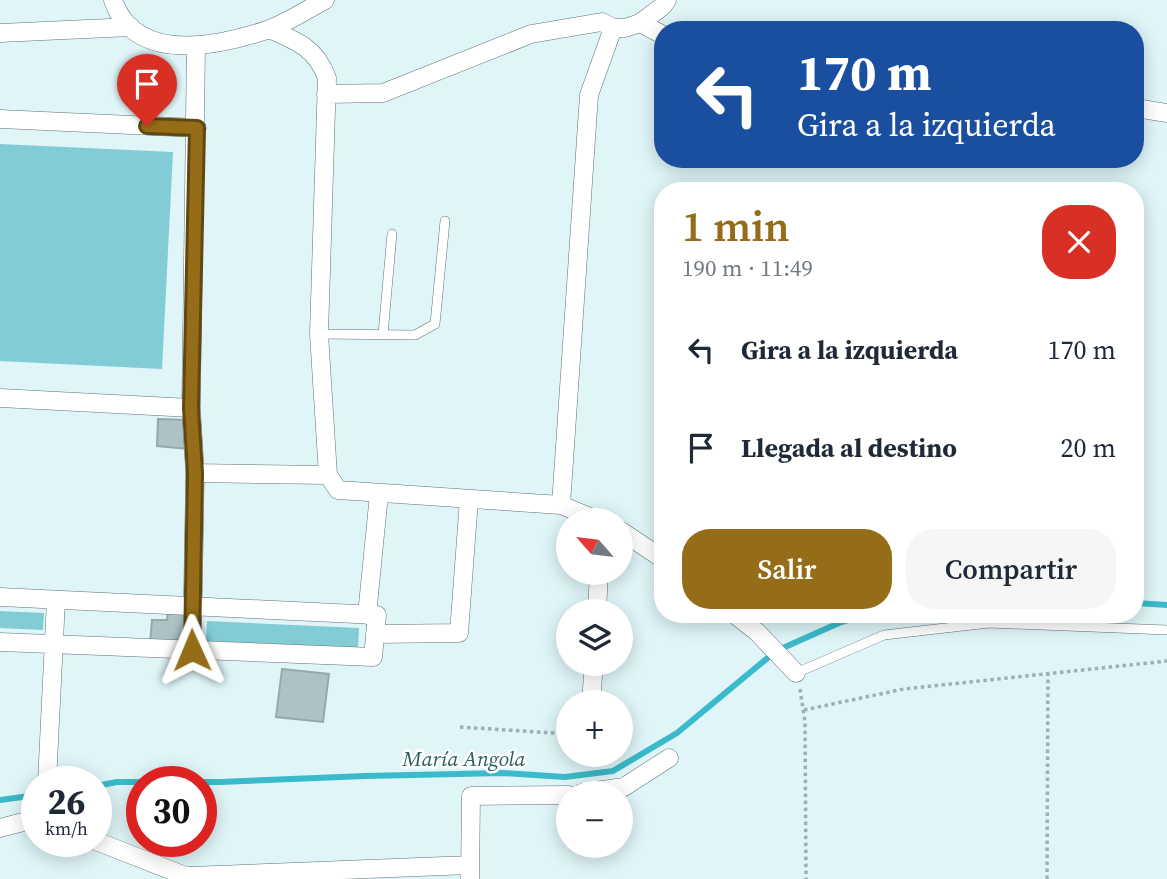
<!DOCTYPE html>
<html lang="es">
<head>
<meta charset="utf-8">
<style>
  :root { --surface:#fff; --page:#f6f6f7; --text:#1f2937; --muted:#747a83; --accent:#956d18 }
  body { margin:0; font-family:"Source Serif 4",serif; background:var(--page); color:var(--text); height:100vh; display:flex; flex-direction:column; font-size:26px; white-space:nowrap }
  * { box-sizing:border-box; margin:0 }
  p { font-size:23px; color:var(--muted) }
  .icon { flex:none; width:38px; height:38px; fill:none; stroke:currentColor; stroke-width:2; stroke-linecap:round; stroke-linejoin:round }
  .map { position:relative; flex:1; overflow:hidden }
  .details { position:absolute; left:654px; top:182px; width:490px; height:441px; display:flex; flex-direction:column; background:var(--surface); border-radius:28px; box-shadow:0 4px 18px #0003 }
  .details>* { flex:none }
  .hud { position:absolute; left:654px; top:21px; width:490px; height:147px; border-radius:28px; box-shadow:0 4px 18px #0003; background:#1a4fa0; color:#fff; overflow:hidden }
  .needle { width:46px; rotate:298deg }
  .controls { position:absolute; left:556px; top:508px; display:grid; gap:14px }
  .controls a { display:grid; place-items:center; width:77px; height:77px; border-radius:50%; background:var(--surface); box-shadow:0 4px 18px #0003; font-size:35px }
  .speed { position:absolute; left:21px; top:766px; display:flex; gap:14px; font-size:35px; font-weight:700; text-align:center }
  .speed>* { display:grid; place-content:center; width:91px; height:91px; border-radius:50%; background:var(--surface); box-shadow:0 4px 18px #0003; line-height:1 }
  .speed small { font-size:18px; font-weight:400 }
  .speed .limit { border:10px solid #d22; background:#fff; color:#111 }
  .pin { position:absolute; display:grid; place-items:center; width:60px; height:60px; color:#fff; margin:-72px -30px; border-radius:50% 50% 50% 0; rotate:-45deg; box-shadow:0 0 7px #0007 }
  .pin .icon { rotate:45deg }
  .me { position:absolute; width:77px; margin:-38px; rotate:359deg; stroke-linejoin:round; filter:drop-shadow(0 0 5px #0008) }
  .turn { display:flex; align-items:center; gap:24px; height:147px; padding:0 28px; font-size:32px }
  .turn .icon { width:91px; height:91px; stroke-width:2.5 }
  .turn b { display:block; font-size:49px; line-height:60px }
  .round { display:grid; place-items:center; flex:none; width:74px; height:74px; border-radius:28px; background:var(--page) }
  .headline { display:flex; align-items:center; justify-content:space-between; height:119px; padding:0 28px }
  h1 { font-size:42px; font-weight:600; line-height:52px; color:var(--accent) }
  .action { display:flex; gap:14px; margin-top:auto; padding:14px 28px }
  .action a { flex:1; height:80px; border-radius:28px; background:var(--accent); color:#fff; font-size:28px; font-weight:600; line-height:80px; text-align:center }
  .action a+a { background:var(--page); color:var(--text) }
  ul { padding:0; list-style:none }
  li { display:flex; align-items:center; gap:21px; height:98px; padding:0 28px }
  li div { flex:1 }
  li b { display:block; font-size:26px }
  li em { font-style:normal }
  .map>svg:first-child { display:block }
  .green { fill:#82ccd6 }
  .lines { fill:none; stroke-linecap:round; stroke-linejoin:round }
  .stream { stroke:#3abaca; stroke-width:6 }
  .building { fill:#acc2c5; stroke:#94a9ac; stroke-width:2 }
  .lane-casing { stroke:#5f7376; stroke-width:10 }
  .street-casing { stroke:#5f7376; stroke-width:19 }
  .path { stroke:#9eafb2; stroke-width:3.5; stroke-dasharray:3.5 3.5; stroke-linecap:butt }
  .lane { stroke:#fff; stroke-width:9 }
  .street { stroke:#fff; stroke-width:18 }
  .route-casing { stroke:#614710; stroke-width:18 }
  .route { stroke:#956d18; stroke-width:12 }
  .labels { text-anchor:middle; stroke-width:5; stroke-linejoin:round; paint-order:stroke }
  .water-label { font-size:21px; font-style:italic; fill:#2b5e65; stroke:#fff }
</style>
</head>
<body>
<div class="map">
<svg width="1167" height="879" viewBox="0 0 1167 879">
  <rect width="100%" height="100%" fill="#dff5f8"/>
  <path class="green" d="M 0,144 L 173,152 L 162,369 L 0,361 Z
    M 0,611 L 44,613 L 43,630 L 0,628 Z
    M 207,621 L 359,628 L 358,648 L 206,641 Z"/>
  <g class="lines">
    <path class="stream" d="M 1136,603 L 1167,605
      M 96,786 L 117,782 L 220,782 L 365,776 L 503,773 L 565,777 L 613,771 L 677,733 L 776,651 L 839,623 L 868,614
      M 0,800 L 37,795"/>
  </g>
  <path class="building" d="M 158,419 L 187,420 L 188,449 L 157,446 Z
    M 168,611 L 186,611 L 187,646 L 150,643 L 152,620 L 167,620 Z
    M 282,669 L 329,674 L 323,722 L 276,717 Z"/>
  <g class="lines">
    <defs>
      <path id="lane" d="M 319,334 L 415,335 L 435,324 L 445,221
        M 383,334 L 392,234
        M 796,673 L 884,635 L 989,623 L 1167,630"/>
      <path id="street" d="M 113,0 C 135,65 218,46 267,30 C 287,23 306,10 325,0
        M 640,23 L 663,35
        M 269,29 C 297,41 316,48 327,78 L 319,334 L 328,475 L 338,490 L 561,505
        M 0,33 L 131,27
        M 326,94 L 383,93 L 531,34 L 602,22 L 613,28 L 625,28 L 640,23 L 663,6 L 667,0
        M 1136,108 L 1167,113
        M 0,119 L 197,128
        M 0,398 L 191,408
        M 195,473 L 328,475
        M 597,520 L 561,505 L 589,95 L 613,28
        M 621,531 L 663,559
        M 0,597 L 377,615 L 373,657 L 0,642
        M 597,611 L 599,572
        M 734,614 L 757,632 L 796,673
        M 367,615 L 379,494
        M 375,634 L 459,633 L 469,499
        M 192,650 L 195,473 L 191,408 L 196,47
        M 591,702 L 594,663
        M 47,782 L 56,600
        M 582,793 L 624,787 L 669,758
        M 0,828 L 34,819 L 37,815
        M 96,841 L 193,879
        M 190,876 L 470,865
        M 470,879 L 471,796 L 569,795"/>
    </defs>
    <use href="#lane" class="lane-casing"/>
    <use href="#street" class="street-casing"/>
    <path class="path" d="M 800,689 L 805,722 L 806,879
      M 804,710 L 904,689 L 1167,661
      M 460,727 L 569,734
      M 1047,879 L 1048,673"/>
    <use href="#lane" class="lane"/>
    <use href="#street" class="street"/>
  </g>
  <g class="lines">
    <defs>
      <path id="route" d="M 147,126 L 197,128 L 191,408 L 195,473 L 192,650"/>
    </defs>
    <use href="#route" class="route-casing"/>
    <use href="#route" class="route"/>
  </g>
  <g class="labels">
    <g class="water-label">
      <text x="464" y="766">María Angola</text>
    </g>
  </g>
</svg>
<div class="controls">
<a><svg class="needle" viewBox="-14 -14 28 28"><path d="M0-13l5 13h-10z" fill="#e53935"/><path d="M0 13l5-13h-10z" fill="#747a83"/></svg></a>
<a><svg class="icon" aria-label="layers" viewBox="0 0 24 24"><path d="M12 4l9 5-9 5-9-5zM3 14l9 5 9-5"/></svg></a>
<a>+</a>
<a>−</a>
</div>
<div class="speed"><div>26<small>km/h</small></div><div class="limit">30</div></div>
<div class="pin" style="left:147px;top:126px;background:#d93025"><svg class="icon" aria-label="arrive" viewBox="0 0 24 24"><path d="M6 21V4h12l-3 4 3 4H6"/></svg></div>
<svg class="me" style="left:192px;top:650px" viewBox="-20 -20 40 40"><path d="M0-17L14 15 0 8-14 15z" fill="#956d18" stroke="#fff" stroke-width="4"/></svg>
<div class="hud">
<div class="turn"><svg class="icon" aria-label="left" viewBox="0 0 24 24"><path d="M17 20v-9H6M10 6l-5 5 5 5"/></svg><div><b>170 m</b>Gira a la izquierda</div></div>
</div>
<section class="details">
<div class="headline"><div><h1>1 min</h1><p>190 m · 11:49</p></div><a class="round" style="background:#d93025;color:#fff"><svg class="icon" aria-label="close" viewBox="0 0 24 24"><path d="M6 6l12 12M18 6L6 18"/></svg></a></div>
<ul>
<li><svg class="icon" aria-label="left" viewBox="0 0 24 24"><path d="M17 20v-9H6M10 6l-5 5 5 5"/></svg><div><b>Gira a la izquierda</b></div><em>170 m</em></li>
<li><svg class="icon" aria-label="arrive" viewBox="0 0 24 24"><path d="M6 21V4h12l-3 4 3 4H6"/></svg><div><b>Llegada al destino</b></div><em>20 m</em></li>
</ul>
<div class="action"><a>Salir</a><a>Compartir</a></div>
</section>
</div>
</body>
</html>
